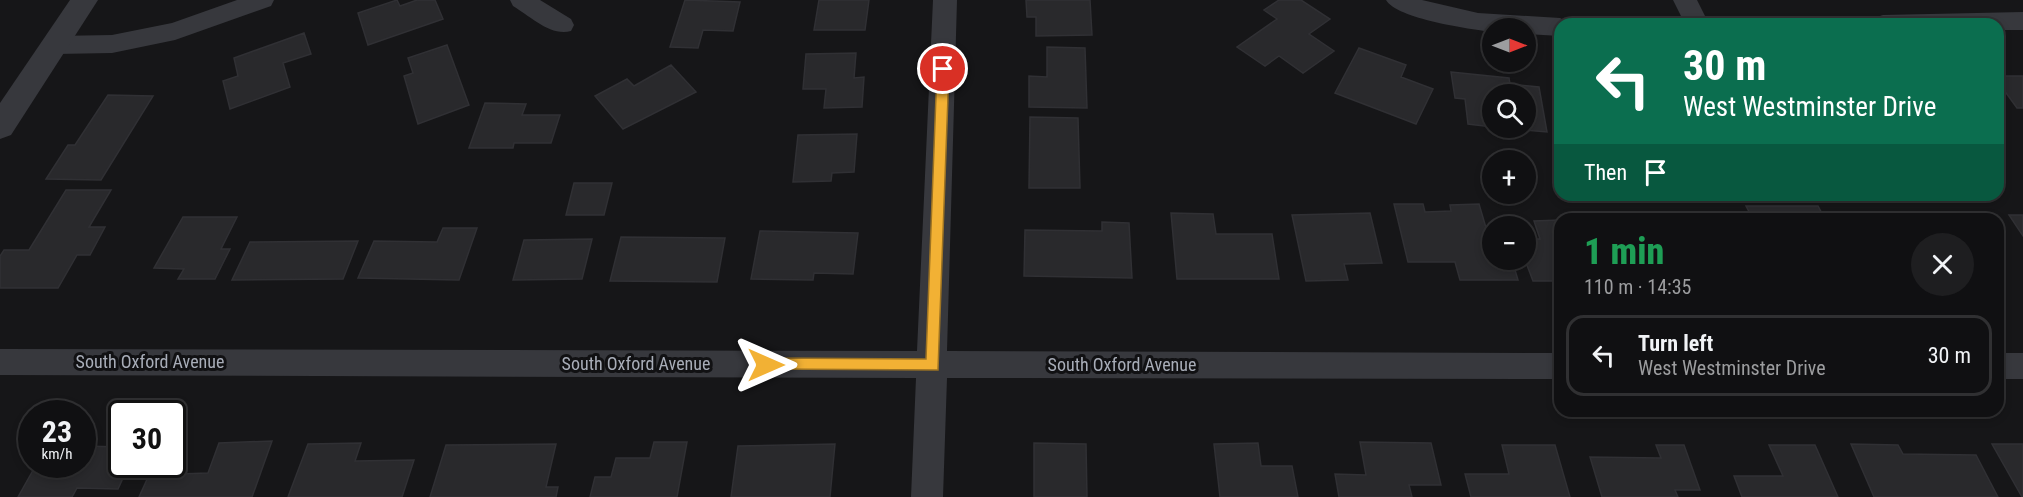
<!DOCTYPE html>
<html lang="en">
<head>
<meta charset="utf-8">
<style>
  :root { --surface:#101012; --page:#1e1e20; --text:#f1f3f6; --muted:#9c9d9f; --line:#303032 }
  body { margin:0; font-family:"Roboto Condensed",sans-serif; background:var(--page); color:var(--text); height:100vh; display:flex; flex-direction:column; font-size:22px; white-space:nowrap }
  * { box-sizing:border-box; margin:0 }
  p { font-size:20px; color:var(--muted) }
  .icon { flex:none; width:33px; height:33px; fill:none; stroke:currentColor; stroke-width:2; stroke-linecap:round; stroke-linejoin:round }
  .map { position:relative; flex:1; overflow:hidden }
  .panel { position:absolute; left:1554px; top:213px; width:450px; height:204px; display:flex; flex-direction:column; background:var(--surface); border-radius:18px; box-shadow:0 3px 9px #0003,0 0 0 2px var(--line) }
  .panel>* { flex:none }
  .hud { position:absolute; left:1554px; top:18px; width:450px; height:183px; border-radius:18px; box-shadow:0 3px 9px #0003,0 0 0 2px var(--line); background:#0b6e4f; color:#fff; overflow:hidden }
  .needle { width:39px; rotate:90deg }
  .tools { position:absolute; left:1482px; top:18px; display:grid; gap:12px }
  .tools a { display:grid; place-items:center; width:54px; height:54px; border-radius:50%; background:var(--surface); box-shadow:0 3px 9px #0003,0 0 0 2px var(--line); font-size:30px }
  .speed { position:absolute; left:18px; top:400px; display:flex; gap:12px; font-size:30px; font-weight:700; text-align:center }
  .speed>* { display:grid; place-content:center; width:78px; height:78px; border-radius:50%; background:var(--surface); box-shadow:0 3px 9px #0003,0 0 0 2px var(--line); line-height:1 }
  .speed small { font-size:15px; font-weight:400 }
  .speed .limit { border:3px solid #111; border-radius:9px; background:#fff; color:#111 }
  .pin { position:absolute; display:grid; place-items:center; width:51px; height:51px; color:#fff; margin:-26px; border:3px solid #fff; border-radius:50%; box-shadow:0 2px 6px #0007 }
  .me { position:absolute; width:66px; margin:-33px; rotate:90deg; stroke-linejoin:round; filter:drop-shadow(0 0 4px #0008) }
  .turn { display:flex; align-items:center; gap:21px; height:126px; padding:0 30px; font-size:27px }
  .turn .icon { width:78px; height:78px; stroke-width:2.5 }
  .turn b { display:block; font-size:42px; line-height:51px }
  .then { display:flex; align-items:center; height:57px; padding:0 30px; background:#0003; gap:12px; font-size:22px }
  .round { display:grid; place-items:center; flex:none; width:63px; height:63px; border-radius:32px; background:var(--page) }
  .overview { display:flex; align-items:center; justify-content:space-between; height:102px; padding:0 30px }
  h1 { font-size:36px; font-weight:800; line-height:45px; color:#1e9e55 }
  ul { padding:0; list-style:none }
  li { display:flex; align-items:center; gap:18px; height:81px; margin:0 12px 9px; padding:0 18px; border:3px solid var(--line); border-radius:18px }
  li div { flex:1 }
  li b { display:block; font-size:22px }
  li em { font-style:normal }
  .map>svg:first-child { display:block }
  .building { fill:#29292c; stroke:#303034; stroke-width:1.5 }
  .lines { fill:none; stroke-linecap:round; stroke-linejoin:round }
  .minor { fill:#37383d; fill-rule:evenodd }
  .tertiary { fill:#37383d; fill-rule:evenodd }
  .route { fill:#f2b134; stroke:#9d7322; stroke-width:1.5 }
  .labels { text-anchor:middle; stroke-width:6; stroke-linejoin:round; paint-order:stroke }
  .street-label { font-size:18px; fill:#a8adb8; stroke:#111113 }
</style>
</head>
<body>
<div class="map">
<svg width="2023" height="497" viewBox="0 0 2023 497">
  <rect width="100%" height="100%" fill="#161618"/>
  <path class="building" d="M 397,0 L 400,6 L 417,0 L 435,0 L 443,19 L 368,45 L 358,13 Z
    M 685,0 L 740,2 L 733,31 L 703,30 L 698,48 L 670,47 Z
    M 819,0 L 869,0 L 865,30 L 814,30 Z
    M 1026,0 L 1090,0 L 1092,35 L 1036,36 L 1036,17 L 1027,17 Z
    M 1279,0 L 1301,0 L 1330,19 L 1309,34 L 1334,51 L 1303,73 L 1279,56 L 1265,66 L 1237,47 L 1277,19 L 1264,10 Z
    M 304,33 L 311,54 L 283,63 L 290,87 L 230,109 L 223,81 L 238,76 L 234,58 Z
    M 447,45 L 469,105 L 418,124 L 404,76 L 413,73 L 408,58 Z
    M 1047,47 L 1085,48 L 1087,108 L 1029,107 L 1029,76 L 1047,77 Z
    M 1359,48 L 1406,65 L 1401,77 L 1433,89 L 1416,124 L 1335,93 Z
    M 856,53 L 854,78 L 864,77 L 862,107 L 824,108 L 826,89 L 803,89 L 806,54 Z
    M 671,65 L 696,92 L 623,129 L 595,96 L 627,79 L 634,86 Z
    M 1451,72 L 1509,78 L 1510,84 L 1539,87 L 1547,132 L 1500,128 L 1526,128 L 1526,94 L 1492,94 L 1492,127 L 1468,124 L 1465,99 L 1455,98 Z
    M 1998,76 L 2023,76 L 2023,108 L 2017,108 L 1998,82 Z
    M 108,95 L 153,96 L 101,180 L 46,179 L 68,145 L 75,145 Z
    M 485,103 L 526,104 L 522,115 L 560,115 L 551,143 L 514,143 L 513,148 L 469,148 Z
    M 1030,117 L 1078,118 L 1080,188 L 1029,188 Z
    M 857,134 L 854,172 L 832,173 L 831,181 L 793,182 L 798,135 Z
    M 574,183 L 612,183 L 604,215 L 566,215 Z
    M 66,190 L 111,190 L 89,227 L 105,227 L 90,255 L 77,255 L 58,288 L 0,288 L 0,256 L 4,250 L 29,250 Z
    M 1394,204 L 1423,204 L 1425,212 L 1451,211 L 1450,205 L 1479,204 L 1492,248 L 1492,260 L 1512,260 L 1518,280 L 1460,280 L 1455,262 L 1408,262 Z
    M 1746,206 L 1818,206 L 1825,219 L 1753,219 Z
    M 1171,213 L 1213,214 L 1216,234 L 1272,234 L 1279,279 L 1177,279 Z
    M 1370,213 L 1382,263 L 1344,264 L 1348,280 L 1306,281 L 1292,215 Z
    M 2009,215 L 2023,215 L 2023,236 Z
    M 183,217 L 237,217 L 221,249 L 230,249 L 215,279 L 178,279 L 184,269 L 154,268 Z
    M 1560,220 L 1560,281 L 1533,281 L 1525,260 L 1526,239 L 1540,239 L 1534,221 Z
    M 1102,222 L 1129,223 L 1132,278 L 1024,276 L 1025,230 L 1102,231 Z
    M 443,228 L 477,228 L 459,280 L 358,278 L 374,241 L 437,242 Z
    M 760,231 L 858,233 L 853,274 L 814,273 L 813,280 L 751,279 Z
    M 621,237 L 725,238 L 717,282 L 610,281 Z
    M 592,239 L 582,279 L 513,280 L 524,240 Z
    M 358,241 L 343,279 L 232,280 L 250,242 Z
    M 272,441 L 252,497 L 139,497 L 149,475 L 208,473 L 219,443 Z
    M 654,442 L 687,442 L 677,497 L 590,497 L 595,477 L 611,477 L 616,458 L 650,458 Z
    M 1360,442 L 1431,443 L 1441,485 L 1409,485 L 1412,497 L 1339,497 L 1335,474 L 1366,475 Z
    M 361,443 L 355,461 L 414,460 L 402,497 L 288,497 L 308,444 Z
    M 1034,443 L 1086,444 L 1087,497 L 1034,497 Z
    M 1258,443 L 1261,466 L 1292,466 L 1298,497 L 1220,497 L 1214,444 Z
    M 556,444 L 546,487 L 558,487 L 556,497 L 430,497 L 446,445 Z
    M 835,444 L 830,497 L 731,497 L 738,446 Z
    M 1851,444 L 1898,445 L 1903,454 L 1976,455 L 1998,497 L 1874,497 Z
    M 1992,444 L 2023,444 L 2023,497 L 2022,497 Z
    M 1502,445 L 1555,445 L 1570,497 L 1471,497 L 1465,474 L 1509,474 Z
    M 1656,445 L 1684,445 L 1700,490 L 1675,490 L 1678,497 L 1602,497 L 1590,457 L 1661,458 Z
    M 1769,445 L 1815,445 L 1838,497 L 1742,497 L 1734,476 L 1783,476 Z
    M 82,446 L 122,447 L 122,465 L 129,465 L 118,489 L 77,488 L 72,497 L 18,497 L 36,465 L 82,465 Z"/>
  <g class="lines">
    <path class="minor" d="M 237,0 L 274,0 L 271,6 L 175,40 L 112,53 L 56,54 L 47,51 L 44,45 L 47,39 L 56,36 L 112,35 L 172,23 Z
      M 510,0 L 540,0 L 571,19 L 574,25 L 571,31 C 551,37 530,16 513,6 Z
      M 933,0 L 957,0 L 947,351 L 1560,353 L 1560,379 L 947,378 L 943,497 L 911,497 L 916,378 L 0,375 L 0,349 L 917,351 Z
      M 1386,0 L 1422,0 L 1478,13 L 1560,18 L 1571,24 L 1560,24 L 1560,36 L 1526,34 L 1526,28 L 1492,28 L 1492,32 C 1470,29 1397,19 1386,0 Z
      M 1673,0 L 1697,0 L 1709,24 L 1685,24 Z
      M 2023,12 L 2023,30 L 1998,30 L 1998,24 L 1871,24 L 1874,18 L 1883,15 Z
      M 1998,353 L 2023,353 L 2023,379 L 1998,379 Z"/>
    <path class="tertiary" d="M 70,0 L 98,0 L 11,135 L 0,139 L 0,103 Z"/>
  </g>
  <path class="route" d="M 943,64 L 949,69 L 938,370 L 761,369 L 758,365 L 766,358 L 926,359 L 937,69 Z"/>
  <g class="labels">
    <g class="street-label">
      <text x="150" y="368">South Oxford Avenue</text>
      <text x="636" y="370">South Oxford Avenue</text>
      <text x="1122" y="371">South Oxford Avenue</text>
    </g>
  </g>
</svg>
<div class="tools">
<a><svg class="needle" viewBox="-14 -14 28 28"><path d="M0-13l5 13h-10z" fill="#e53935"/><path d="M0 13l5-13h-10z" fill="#9c9d9f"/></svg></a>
<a><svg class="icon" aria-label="search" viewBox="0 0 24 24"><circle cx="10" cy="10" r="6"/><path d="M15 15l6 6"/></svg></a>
<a>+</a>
<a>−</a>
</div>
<div class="speed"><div>23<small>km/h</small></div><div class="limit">30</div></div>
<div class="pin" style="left:943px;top:69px;background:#d93025"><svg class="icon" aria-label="arrive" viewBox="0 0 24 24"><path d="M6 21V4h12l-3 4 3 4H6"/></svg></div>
<svg class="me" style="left:766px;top:365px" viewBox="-20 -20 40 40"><path d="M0-17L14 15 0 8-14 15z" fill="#f2b134" stroke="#fff" stroke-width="4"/></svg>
<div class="hud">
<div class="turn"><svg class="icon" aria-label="left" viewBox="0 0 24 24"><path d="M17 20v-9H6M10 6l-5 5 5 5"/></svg><div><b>30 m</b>West Westminster Drive</div></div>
<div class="then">Then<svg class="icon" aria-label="arrive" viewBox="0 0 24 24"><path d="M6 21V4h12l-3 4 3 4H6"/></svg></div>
</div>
<section class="panel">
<div class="overview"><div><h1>1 min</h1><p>110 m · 14:35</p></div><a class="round"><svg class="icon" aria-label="close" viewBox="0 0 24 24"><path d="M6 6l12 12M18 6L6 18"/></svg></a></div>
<ul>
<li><svg class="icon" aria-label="left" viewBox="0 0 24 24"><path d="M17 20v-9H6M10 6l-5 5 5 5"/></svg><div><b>Turn left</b><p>West Westminster Drive</p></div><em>30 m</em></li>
</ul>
</section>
</div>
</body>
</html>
